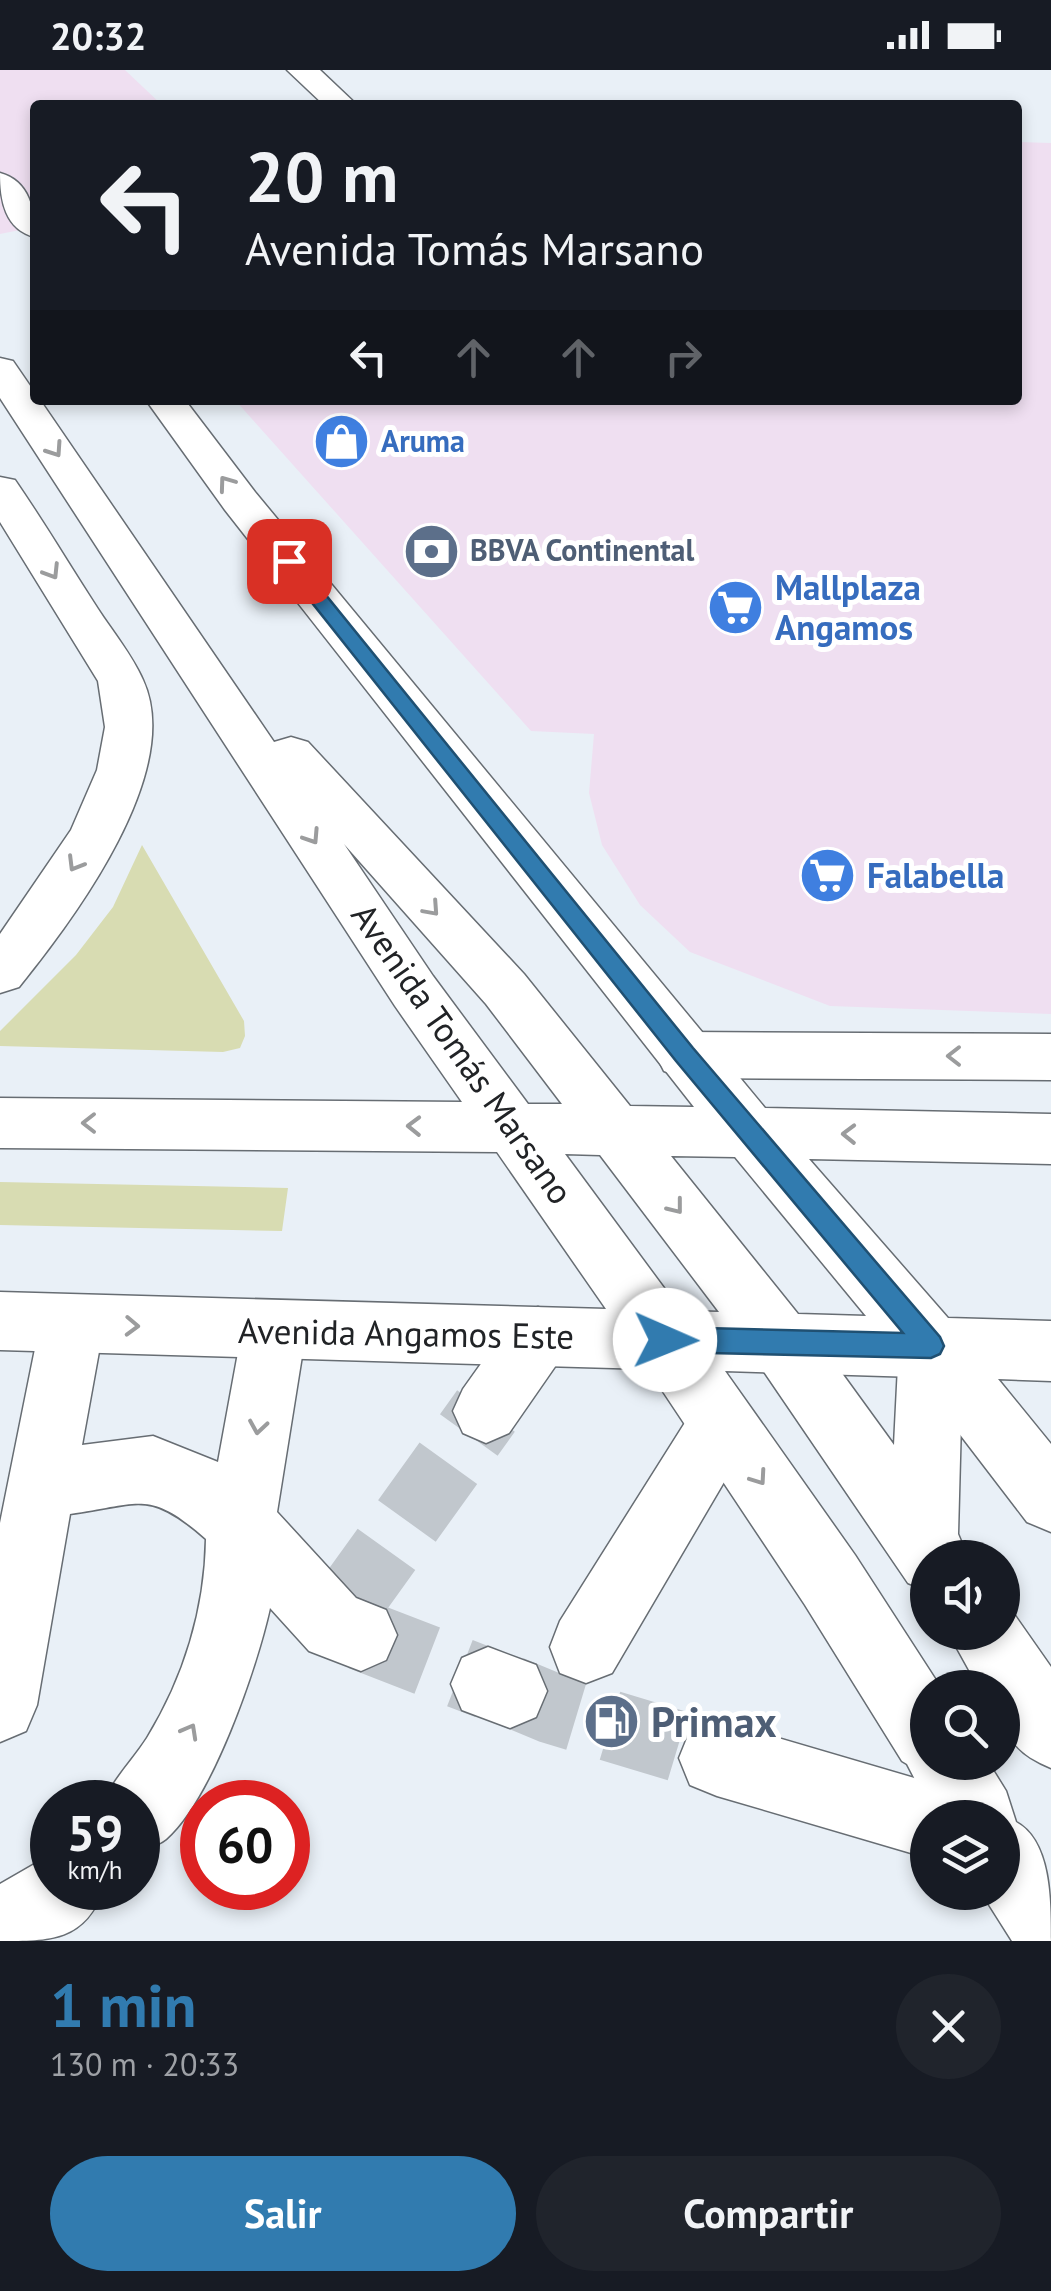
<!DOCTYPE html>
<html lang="es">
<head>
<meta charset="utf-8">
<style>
  :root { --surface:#171b24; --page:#20242c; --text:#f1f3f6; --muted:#9ea1a6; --accent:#317baf }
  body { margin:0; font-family:"PT Sans",sans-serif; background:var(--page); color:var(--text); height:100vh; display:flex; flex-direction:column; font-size:38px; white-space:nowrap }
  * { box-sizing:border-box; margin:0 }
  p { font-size:32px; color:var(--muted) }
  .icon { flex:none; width:55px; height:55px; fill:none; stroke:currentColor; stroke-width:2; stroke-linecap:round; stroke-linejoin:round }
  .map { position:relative; height:1871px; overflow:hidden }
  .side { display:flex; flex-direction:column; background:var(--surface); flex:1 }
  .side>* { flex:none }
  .guide { position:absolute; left:30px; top:30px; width:992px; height:305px; border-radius:10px; box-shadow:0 5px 15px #0003; background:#171b24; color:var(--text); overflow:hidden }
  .tools { position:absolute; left:910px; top:1470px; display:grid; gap:20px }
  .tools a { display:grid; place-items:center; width:110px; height:110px; border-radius:50%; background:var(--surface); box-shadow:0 5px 15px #0003; font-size:50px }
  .speed { position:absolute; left:30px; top:1710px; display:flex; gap:20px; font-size:50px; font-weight:700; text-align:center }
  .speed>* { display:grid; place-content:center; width:130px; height:130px; border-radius:50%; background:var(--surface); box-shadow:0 5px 15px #0003; line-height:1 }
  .speed small { font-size:25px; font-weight:400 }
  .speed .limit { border:15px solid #d22; background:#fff; color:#111 }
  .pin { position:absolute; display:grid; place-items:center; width:85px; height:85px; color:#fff; margin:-42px; border-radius:20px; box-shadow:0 5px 15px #0006 }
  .me { position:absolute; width:110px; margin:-55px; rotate:91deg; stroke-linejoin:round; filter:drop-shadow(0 0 8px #0008) }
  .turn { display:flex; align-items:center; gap:35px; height:210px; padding:0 50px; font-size:45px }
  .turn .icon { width:130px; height:130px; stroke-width:2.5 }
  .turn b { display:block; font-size:70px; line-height:85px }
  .lanes { display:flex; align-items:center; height:95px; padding:0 50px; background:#0003; justify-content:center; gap:50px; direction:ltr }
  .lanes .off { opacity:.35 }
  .round { display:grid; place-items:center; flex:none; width:105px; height:105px; border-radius:52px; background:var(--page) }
  .head { display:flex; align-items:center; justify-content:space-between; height:170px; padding:0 50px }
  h1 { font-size:60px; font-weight:700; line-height:75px; color:var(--accent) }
  .button { display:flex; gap:20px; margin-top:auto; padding:20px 50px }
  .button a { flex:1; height:115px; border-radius:60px; background:var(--accent); color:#fff; font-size:40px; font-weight:700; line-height:115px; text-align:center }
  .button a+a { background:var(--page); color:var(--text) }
  .status { display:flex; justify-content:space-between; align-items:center; height:70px; padding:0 50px; background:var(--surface); direction:ltr }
  .status svg { height:28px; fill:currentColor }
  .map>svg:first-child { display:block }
  .commercial { fill:#efdff1 }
  .green { fill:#d8dcb2 }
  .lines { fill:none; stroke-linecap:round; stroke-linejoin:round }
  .minor-tunnel { stroke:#c1c7cd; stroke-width:71; stroke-dasharray:71 35; stroke-linecap:butt }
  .minor-casing { stroke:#676d73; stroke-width:3 }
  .major-casing { stroke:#676d73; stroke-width:3 }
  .minor { fill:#fff; fill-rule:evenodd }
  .major { fill:#fff; fill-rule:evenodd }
  .oneway { stroke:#9b9c9d }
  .route { fill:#317baf; stroke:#205072; stroke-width:2.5 }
  .labels { text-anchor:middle; stroke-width:10; stroke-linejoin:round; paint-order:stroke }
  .far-shop-label { font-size:30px; font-weight:bold; fill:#366cbe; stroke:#fff; text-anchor:start }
  .far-service-label { font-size:30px; font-weight:bold; fill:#4e5e75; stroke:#fff; text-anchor:start }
  .shop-label { font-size:35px; font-weight:bold; fill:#366cbe; stroke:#fff; text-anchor:start }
  .street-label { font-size:35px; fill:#212326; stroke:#fff }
  .near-service-label { font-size:42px; font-weight:bold; fill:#4e5e75; stroke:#fff; text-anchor:start }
</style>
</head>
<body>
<div class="status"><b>20:32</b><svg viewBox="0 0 49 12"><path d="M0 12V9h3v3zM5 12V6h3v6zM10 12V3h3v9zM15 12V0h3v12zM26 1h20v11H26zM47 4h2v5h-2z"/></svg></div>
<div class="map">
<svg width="1051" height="1871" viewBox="0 0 1051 1871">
  <rect width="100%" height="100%" fill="#e9f0f7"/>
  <path class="commercial" d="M 0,0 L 125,0 L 162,35 L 35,35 L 35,157 L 0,164 Z
    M 1018,72 L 1051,73 L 1051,944 L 830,936 L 690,882 L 640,835 L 602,775 L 589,723 L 594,664 L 531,661 L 235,330 L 1018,330 Z"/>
  <path class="green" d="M 142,775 L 244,951 L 245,966 L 240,978 L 223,982 L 0,976 L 0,961 L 76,885 L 113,837 Z
    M 0,1112 L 288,1118 L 282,1161 L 0,1155 Z"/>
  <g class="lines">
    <path class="minor-tunnel" d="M 345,1537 L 486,1341
      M 361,1565 L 488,1614
      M 510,1621 L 551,1638 L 717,1688"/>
    <defs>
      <path id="minor" d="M 287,0 L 320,0 L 357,35 L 324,35 Z
        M 684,962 L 1051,964 L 1051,1010 L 684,1008 L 664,1001 L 656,985 L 664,969 Z
        M 72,1225 L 94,1233 L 104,1254 L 82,1375 L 153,1366 L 218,1392 L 242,1261 L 251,1240 L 274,1231 L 297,1240 L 306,1261 L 277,1442 L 356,1528 L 386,1540 L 397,1565 L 386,1590 L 361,1601 L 309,1581 L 270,1538 C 257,1597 212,1729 166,1769 C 159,1775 147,1778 138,1781 L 138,1732 L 104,1732 C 114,1708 133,1690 147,1668 C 184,1608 205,1539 206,1469 C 149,1419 141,1434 70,1444 L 37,1635 L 26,1661 L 0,1672 L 0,1453 L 40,1254 L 50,1233 Z
        M 538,1237 L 561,1246 L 570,1267 L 561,1288 L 509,1363 L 486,1373 L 463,1363 L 453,1341 L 463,1319 L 515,1246 Z
        M 781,1242 L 804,1251 L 894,1375 L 899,1276 L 908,1255 L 931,1246 L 954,1255 L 963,1276 L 958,1464 L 968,1488 L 928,1488 L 928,1521 L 908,1513 L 758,1293 L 749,1272 L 758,1251 Z
        M 721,1323 L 744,1332 L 754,1355 L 744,1378 L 612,1603 L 586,1613 L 560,1603 L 550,1577 L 560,1551 L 698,1332 Z
        M 1002,1534 L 1009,1537 L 1051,1597 L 1051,1698 C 1009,1681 1002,1661 1002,1618 L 979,1618 L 948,1562 L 1002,1562 Z
        M 488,1577 L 536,1595 L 547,1621 L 536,1647 L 510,1658 L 462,1640 L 451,1614 L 462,1588 Z
        M 717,1650 L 928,1712 L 955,1723 L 965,1748 L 928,1748 L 928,1788 L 717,1726 L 690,1715 L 679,1688 L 690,1661 Z
        M 52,1784 L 52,1818 L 104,1818 C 85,1871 51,1871 0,1871 L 0,1814 Z"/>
      <path id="major" d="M 0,103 C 30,111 35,141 35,167 C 5,160 0,130 0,103 Z
        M 0,288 L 13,291 L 35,323 L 35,330 L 40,330 L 274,672 L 291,667 L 308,672 L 524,904 L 630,1036 L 694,1037 L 225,440 L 146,330 L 185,330 L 255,422 L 765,1038 L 1051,1044 L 1051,1094 L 809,1089 L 948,1248 L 1051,1251 L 1051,1311 L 998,1309 L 1051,1374 L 1051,1462 L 1027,1452 L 916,1307 L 725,1301 L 855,1485 L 941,1618 L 928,1618 L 928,1692 L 988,1692 L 1006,1721 L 1016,1752 C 1051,1771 1051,1830 1051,1871 L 1012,1871 L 981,1822 L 1002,1822 L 1002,1748 L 935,1748 L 907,1694 L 902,1691 L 805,1535 L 648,1299 L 0,1280 L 0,1222 L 606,1239 L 497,1082 L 0,1078 L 0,1028 L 462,1032 L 395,936 L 0,328 ZM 344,774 L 486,934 L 562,1034 L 528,1034 L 433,906 ZM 565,1084 L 600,1085 L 719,1242 L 681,1241 ZM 671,1086 L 735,1087 L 866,1246 L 798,1244 Z
        M 0,407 L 15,410 C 44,452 70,496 98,539 C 113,562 132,585 143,610 C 185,701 74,849 19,917 L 0,923 L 0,864 L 71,760 L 97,700 L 105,657 L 98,611 L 0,452 Z"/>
    </defs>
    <use href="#minor" class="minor-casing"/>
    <use href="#major" class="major-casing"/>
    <use href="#minor" class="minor"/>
    <use href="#major" class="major"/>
  </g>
  <defs><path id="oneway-chevron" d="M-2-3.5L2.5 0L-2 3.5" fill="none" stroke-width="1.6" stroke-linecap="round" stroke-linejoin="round" transform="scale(2.5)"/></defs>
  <g class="oneway">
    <use href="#oneway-chevron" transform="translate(55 380) rotate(56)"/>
    <use href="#oneway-chevron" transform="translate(226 413) rotate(-126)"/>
    <use href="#oneway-chevron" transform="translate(52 502) rotate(58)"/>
    <use href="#oneway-chevron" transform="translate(312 767) rotate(57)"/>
    <use href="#oneway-chevron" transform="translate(75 794) rotate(121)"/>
    <use href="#oneway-chevron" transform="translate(432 839) rotate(48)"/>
    <use href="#oneway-chevron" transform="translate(954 986) rotate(-180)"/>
    <use href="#oneway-chevron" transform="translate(89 1053) rotate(-180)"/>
    <use href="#oneway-chevron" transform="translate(414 1056) rotate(-179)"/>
    <use href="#oneway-chevron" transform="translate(849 1064) rotate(-179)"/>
    <use href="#oneway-chevron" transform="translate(676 1137) rotate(52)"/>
    <use href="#oneway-chevron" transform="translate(132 1256) rotate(2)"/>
    <use href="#oneway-chevron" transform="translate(258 1357) rotate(99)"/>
    <use href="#oneway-chevron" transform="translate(759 1408) rotate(55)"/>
    <use href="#oneway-chevron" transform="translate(190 1661) rotate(-61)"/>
  </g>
  <path class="route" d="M 289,486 L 295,487 L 693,978 L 940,1267 L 944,1276 L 940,1284 L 931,1288 L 665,1282 L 656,1278 L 652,1270 L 656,1261 L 665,1257 L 903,1263 L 676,991 L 282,495 L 280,491 Z"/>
  <defs>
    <symbol id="shop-disc" viewBox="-11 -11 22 22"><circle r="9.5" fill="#3f7fe0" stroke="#fff"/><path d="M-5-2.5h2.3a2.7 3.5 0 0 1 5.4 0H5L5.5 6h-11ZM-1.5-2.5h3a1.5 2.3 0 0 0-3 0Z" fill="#fff"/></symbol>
    <symbol id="bank-disc" viewBox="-11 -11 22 22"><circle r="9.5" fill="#5c6f8a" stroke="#fff"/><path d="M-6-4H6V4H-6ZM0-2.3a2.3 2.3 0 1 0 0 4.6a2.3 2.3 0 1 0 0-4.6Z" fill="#fff"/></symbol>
    <symbol id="supermarket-disc" viewBox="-11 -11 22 22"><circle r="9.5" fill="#3f7fe0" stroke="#fff"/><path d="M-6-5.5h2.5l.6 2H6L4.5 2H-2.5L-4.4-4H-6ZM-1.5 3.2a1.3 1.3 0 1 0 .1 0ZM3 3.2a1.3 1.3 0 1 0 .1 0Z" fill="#fff"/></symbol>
    <symbol id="fuel-disc" viewBox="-11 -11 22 22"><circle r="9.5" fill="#5c6f8a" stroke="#fff"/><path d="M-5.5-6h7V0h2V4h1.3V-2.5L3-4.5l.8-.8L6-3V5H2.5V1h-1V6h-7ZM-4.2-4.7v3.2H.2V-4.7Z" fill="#fff"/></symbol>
  </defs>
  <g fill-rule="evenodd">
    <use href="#shop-disc" x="310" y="340" width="63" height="63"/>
    <use href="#bank-disc" x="400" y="450" width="63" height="63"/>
    <use href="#supermarket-disc" x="704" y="506" width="63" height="63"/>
    <use href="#supermarket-disc" x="796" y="774" width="63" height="63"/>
    <use href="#fuel-disc" x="580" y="1620" width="63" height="63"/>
  </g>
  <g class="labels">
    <g class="far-shop-label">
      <text x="381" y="382">Aruma</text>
    </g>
    <g class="far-service-label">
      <text x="470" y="491">BBVA Continental</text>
    </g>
    <g class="shop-label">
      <text x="775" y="530">Mallplaza<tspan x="775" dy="40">Angamos</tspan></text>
      <text x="867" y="818">Falabella</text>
    </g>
    <g class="street-label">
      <text transform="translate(462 984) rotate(55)" y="12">Avenida Tomás Marsano</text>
      <text transform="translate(406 1264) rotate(1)" y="12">Avenida Angamos Este</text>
    </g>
    <g class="near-service-label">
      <text x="651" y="1667">Primax</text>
    </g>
  </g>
</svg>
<div class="tools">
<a><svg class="icon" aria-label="sound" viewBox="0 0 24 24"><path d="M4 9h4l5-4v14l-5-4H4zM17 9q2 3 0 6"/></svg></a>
<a><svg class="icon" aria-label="search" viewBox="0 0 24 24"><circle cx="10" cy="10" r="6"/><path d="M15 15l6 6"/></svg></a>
<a><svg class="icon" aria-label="layers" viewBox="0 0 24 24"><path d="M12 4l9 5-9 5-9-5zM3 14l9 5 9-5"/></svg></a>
</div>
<div class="speed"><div>59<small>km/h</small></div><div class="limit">60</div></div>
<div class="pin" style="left:289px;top:491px;background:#d93025"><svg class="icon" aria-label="arrive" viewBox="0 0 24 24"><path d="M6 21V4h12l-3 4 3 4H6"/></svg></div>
<svg class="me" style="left:665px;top:1270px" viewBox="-20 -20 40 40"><circle r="19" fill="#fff"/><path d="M0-13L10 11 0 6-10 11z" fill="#317baf"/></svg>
<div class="guide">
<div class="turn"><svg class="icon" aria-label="left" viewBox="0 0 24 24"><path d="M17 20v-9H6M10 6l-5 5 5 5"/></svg><div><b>20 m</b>Avenida Tomás Marsano</div></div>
<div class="lanes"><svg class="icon" aria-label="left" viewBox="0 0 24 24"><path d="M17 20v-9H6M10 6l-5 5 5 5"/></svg><svg class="icon off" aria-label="ahead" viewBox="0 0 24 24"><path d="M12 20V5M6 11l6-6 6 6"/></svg><svg class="icon off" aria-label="ahead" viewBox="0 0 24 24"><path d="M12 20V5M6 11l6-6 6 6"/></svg><svg class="icon off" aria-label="right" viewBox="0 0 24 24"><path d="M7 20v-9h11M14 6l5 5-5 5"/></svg></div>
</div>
</div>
<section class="side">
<div class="head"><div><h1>1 min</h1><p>130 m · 20:33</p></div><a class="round"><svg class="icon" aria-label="close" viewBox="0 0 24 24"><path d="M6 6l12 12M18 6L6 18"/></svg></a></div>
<div class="button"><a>Salir</a><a>Compartir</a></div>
</section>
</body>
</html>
